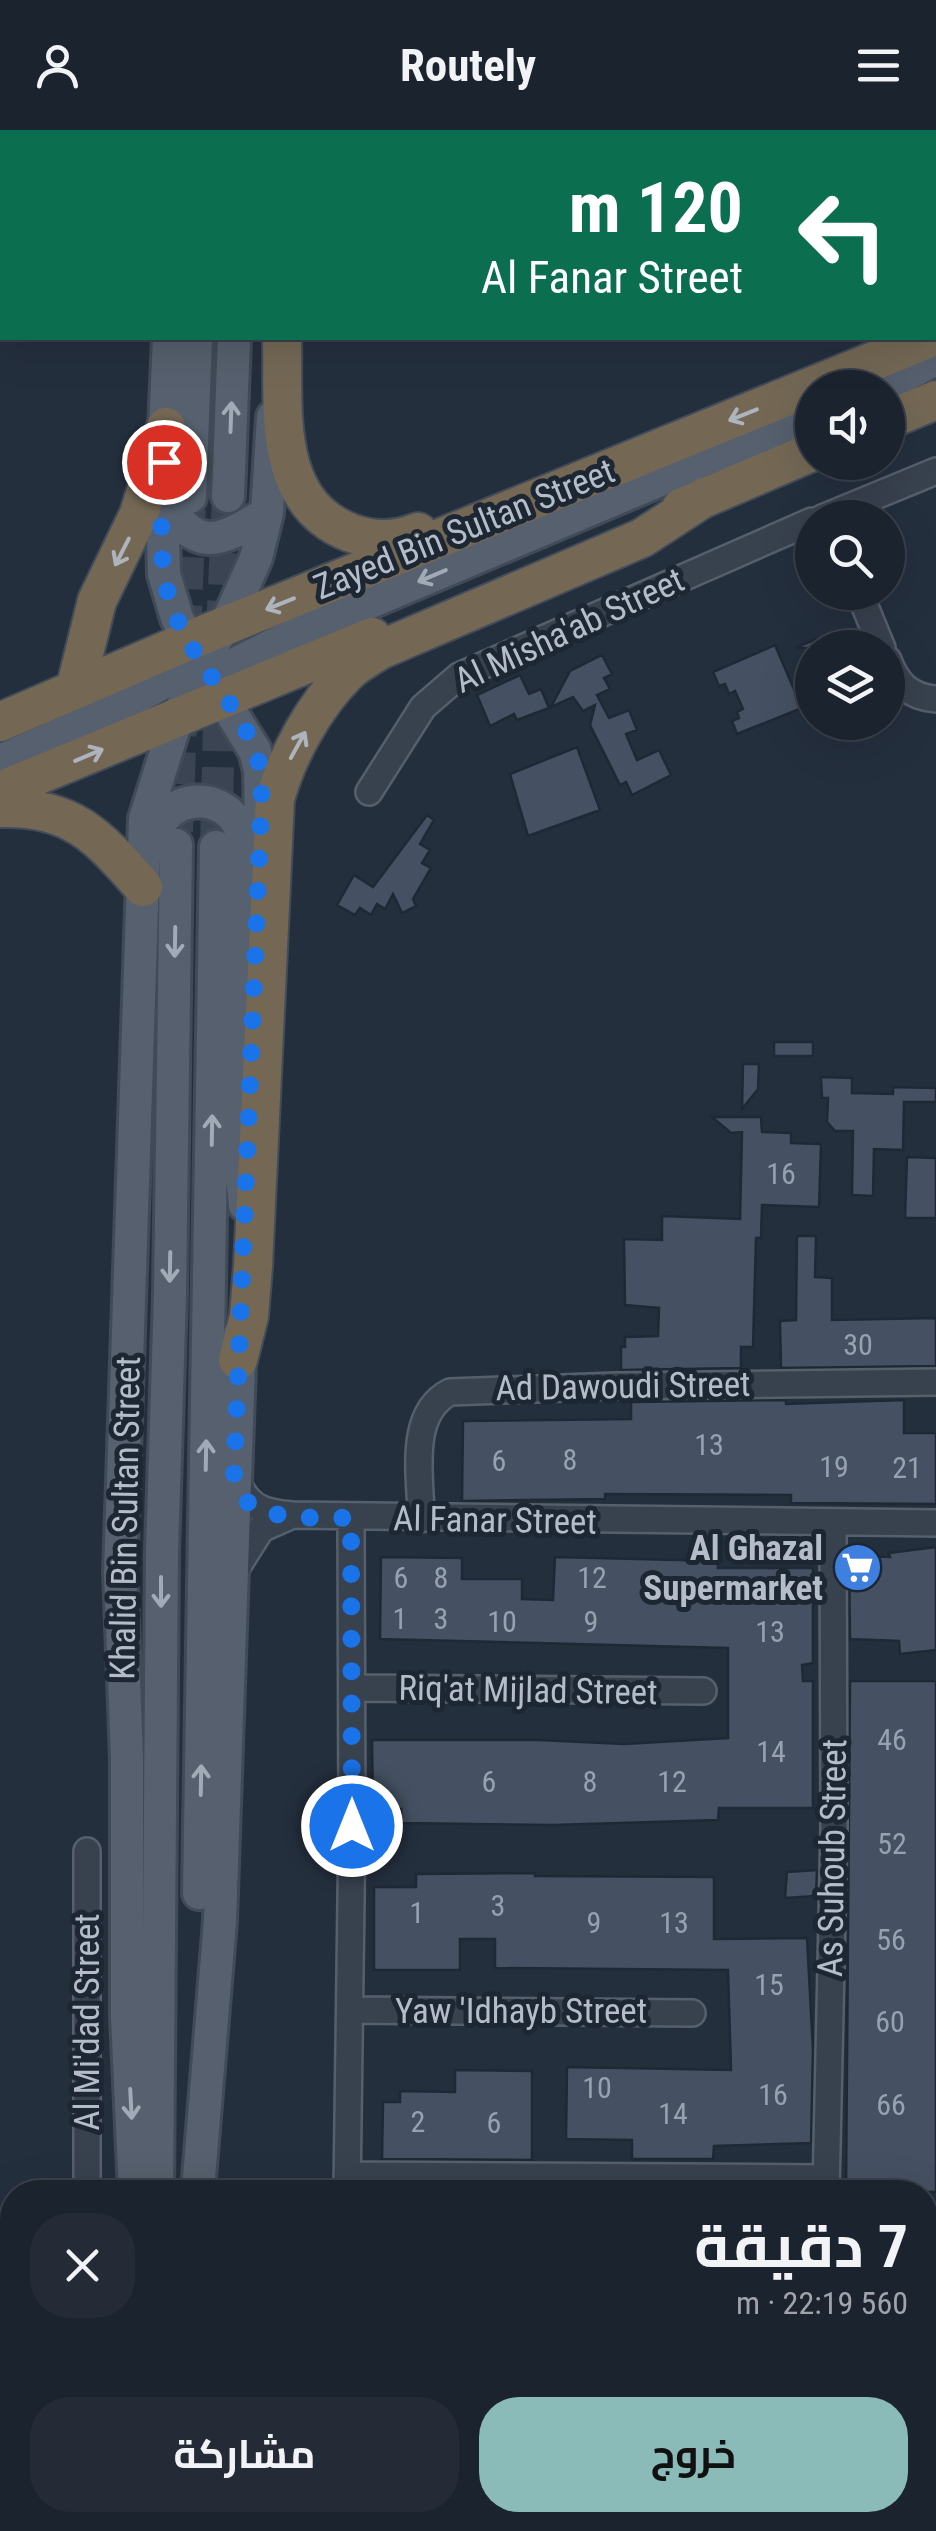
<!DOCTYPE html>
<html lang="ar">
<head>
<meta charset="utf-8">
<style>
  :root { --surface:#1b232e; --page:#242b36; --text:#f1f3f6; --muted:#a0a4aa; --line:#39404a; --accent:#8bbbb9 }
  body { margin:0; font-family:"Roboto Condensed",Cairo,sans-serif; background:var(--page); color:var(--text); direction:rtl; height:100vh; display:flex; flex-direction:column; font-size:38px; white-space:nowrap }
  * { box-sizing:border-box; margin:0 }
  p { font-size:32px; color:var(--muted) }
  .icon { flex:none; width:55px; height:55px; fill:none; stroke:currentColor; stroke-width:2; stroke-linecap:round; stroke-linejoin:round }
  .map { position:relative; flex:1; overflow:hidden; direction:ltr }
  .side { position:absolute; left:0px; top:2050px; width:938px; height:352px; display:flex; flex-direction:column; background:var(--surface); border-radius:40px 40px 0 0; box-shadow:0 10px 40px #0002,0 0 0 2px var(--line); direction:rtl }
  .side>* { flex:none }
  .top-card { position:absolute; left:0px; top:0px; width:938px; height:210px; box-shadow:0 10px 40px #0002,0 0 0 2px var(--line); direction:rtl; background:#0b6e4f; color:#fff; overflow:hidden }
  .fabs { position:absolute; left:795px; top:240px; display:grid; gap:20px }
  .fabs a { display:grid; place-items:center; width:110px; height:110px; border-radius:50%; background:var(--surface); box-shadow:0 10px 40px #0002,0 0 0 2px var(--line); font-size:50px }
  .pin { position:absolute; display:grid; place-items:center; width:85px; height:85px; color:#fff; margin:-42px; border:5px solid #fff; border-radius:50%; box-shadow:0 2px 10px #0007 }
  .me { position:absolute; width:110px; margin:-55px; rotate:0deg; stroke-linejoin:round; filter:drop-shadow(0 0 8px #0008) }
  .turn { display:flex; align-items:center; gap:35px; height:210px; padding:0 30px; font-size:45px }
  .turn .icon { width:130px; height:130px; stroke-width:2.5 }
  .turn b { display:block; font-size:70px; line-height:85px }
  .round { display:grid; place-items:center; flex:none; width:105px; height:105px; border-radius:40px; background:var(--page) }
  .overview { display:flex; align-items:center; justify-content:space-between; height:170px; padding:0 30px }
  h1 { font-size:60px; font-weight:700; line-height:75px }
  .cta { display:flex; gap:20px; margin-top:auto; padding:20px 30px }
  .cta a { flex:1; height:115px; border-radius:40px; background:var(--accent); color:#111; font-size:40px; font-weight:700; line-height:115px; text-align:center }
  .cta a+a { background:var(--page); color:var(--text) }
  header { display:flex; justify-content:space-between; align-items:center; height:130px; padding:0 30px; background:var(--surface); font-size:45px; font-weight:700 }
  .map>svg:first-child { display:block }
  .building { fill:#455162; stroke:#1f2835; stroke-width:2.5 }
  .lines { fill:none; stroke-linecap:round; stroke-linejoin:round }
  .major-tunnel { stroke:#3a4453; stroke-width:32; stroke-dasharray:32 16; stroke-linecap:butt }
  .minor-casing { stroke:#565f6c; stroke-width:30 }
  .major-casing { stroke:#414a57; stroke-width:38 }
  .highway-casing { stroke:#434c59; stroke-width:42 }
  .minor { stroke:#38414e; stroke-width:25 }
  .major { stroke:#56606e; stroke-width:32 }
  .highway { stroke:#746855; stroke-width:38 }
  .oneway { stroke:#aeb4bd }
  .oneway2 { stroke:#a1aab7 }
  .route { stroke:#1a73e8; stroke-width:18; stroke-dasharray:0 32.4 }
  .labels { text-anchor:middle; stroke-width:10; stroke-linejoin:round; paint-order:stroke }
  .number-label { font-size:30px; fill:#98a1af }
  .street-label { font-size:35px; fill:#b4bcc9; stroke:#1d2633 }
  .poi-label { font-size:35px; font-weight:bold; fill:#b4bcc9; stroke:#1d2633; text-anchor:end }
</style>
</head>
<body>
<header><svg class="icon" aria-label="menu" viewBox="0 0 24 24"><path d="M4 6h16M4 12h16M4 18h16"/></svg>Routely<svg class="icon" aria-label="person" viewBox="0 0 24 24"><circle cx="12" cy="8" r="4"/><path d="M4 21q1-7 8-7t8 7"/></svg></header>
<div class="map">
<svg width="936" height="2401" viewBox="0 0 936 2401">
  <rect width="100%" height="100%" fill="#242f3e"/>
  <path class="building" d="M 836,501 L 842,518 L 797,518 L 797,517 Z
    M 775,515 L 802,578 L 737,604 L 732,591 L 739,588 L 737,582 L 743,579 L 735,561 L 729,564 L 725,554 L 719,556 L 713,542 Z
    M 602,525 L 612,544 L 604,548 L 610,559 L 597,565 L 609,588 L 629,580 L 637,600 L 626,604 L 637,630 L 659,620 L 671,645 L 632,665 L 626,652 L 620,655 L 590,595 L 595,575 L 583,581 L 573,567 L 551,577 L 570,541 Z
    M 520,545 L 529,564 L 541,559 L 549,578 L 517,590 L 514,584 L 490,596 L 477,565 Z
    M 577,617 L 600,680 L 528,706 L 510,644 Z
    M 427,685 L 434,690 L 420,714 L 430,720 L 422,733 L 431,738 L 413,769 L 416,776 L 402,783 L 393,764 L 385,779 L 377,774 L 371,785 L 360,778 L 355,785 L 337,775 L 354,745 L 373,757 Z
    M 774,912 L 813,912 L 813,926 L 774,926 Z
    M 743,934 L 759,934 L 758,959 L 742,979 Z
    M 821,947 L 852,948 L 852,963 L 893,964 L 893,957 L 936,958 L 936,972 L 904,972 L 903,1020 L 874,1019 L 873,1066 L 852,1065 L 853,1001 L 835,1001 L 827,992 L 828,968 L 822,968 Z
    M 712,987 L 761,987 L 762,1002 L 791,1003 L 791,1013 L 821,1014 L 819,1077 L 762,1075 L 761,1108 L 756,1108 L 753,1217 L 741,1217 L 741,1238 L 621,1240 L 621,1217 L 625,1217 L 625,1207 L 658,1206 L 659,1178 L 625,1175 L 624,1109 L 662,1110 L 662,1086 L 740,1089 L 742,1002 L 731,1003 Z
    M 907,1027 L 936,1028 L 936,1088 L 905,1088 Z
    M 797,1106 L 816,1106 L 815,1147 L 832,1148 L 832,1190 L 936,1188 L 936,1236 L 781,1238 L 780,1191 L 796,1190 Z
    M 786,1270 L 786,1274 L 904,1270 L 904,1303 L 936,1303 L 936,1374 L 791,1373 L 791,1365 L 605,1364 L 605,1369 L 462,1371 L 463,1291 L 631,1289 L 631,1272 Z
    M 936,1417 L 936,1520 L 900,1524 L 899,1511 L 850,1509 L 849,1426 L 890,1427 L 889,1423 Z
    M 381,1427 L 462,1428 L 462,1449 L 522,1449 L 522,1469 L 553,1470 L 555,1427 L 718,1431 L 718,1438 L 813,1438 L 813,1533 L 802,1535 L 803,1551 L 813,1551 L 813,1678 L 719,1678 L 718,1690 L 554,1695 L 401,1693 L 401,1679 L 373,1679 L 372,1610 L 539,1610 L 624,1614 L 728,1608 L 728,1518 L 380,1509 Z
    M 850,1551 L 936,1551 L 936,2062 L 846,2062 Z
    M 817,1740 L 816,1766 L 785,1768 L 787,1742 Z
    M 535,1743 L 535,1746 L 714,1747 L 714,1809 L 807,1808 L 813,1920 L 811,2013 L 714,2016 L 713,2029 L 632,2029 L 632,2010 L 566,2009 L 567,1937 L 731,1940 L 728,1840 L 495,1838 L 495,1809 L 460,1809 L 460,1840 L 374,1840 L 374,1757 L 416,1757 L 416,1744 Z
    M 455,1940 L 532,1941 L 532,2030 L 382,2029 L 383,1972 L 400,1972 L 400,1961 L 455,1962 Z"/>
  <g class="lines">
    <path class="major-tunnel" d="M 222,503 L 228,366
      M 185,507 L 190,376
      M 177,702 L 181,591
      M 216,717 L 220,552"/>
    <defs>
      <path id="minor" d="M 0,159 L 2,160
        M 822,388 L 936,341
        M 859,462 L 882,518
        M 888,530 C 897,554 910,567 936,569
        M 369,662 L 423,577 L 459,546 L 812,391
        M 235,1347 C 247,1377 262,1383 293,1385 L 936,1393
        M 421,1389 C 421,1348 407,1284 450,1262 L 616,1256 L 936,1252
        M 232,1445 L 261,1399 L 288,1387
        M 353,1558 L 703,1561
        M 87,1721 L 87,2062
        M 350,1880 L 692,1883
        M 347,2045 L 826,2048
        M 347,2062 L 352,1696 L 351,1388
        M 826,2062 L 834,1698 L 833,1394
        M 0,2192 L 12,2193
        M 925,2273 L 936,2274
        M 0,2335 L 12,2335
        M 826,2390 L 826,2401
        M 81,2401 L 81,2390
        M 241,2401 L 242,2390"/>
      <path id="major" d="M 180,2 L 180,0
        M 204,2 L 204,0
        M 242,2 L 243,0
        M 286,2 L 286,0
        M 169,208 L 162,367 L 164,444 L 177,488 L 198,529 L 255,621 L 260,640 L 261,696
        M 881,258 L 936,229
        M 228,366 L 234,208
        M 162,367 C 196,424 217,414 267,383
        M 190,367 L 196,208
        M 0,631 L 109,582 L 159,555 L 206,522 L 225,497 L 256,428 L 267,383 L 273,287
        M 148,719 C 153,709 157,698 163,689 C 182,664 222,666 238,694 C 246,707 246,726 246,742 L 236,987 L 245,1075
        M 199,1763 L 216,717
        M 199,2048 L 220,1791 L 240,1204
        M 135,2062 L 127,1886 L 127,1628 L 120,1442 L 145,689 L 177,587 L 187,569 L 209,547 L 297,503 L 812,286
        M 157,2062 L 162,1422 L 170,1164 L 176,715
        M 150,2401 L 150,2390
        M 195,2401 L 195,2390"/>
      <path id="highway" d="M 282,208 C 284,277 270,372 351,403 C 373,411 396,411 418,402
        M 888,290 L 936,270
        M 681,378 L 812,322
        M 75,560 L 97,471 L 139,384 L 166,297
        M 0,592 L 188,511 L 930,208
        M 0,661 L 372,507
        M 0,678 C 72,676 98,706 143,757
        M 238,1230 L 249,1186 L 253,1136 L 275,669 C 287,625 314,576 347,543 C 356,534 369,527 380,520 L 642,408 L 705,367"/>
    </defs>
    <use href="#minor" class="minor-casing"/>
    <use href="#major" class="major-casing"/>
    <use href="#highway" class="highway-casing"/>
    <use href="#minor" class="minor"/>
    <use href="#major" class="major"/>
    <use href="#highway" class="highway"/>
  </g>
  <defs><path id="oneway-shaft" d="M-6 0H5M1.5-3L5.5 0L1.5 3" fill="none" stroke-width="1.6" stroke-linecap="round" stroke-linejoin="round" transform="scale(2.5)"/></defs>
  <g class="oneway">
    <use href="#oneway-shaft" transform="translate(743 285) rotate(158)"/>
    <use href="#oneway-shaft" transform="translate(122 422) rotate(117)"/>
    <use href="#oneway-shaft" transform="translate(280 474) rotate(158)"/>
    <use href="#oneway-shaft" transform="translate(298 615) rotate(-61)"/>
    <use href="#oneway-shaft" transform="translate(89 625) rotate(-23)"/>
  </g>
  <g class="oneway2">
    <use href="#oneway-shaft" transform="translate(231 287) rotate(-88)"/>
    <use href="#oneway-shaft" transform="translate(432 446) rotate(157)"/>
    <use href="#oneway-shaft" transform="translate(175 812) rotate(91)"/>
    <use href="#oneway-shaft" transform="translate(212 1000) rotate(-89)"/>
    <use href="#oneway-shaft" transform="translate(170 1137) rotate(91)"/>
    <use href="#oneway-shaft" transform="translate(206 1325) rotate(-89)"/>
    <use href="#oneway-shaft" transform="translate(161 1462) rotate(90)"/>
    <use href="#oneway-shaft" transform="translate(201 1650) rotate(-89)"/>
    <use href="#oneway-shaft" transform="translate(131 1974) rotate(87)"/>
  </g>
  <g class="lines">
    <path class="route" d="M 164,332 C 162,377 157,428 170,471 C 188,527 234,567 255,620 C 262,639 262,661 261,681 L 234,1346 C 237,1353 239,1362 244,1368 C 261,1392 324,1387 351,1388 L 352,1696"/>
  </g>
  <defs>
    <symbol id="supermarket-disc" viewBox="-11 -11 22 22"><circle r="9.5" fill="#3f7fe0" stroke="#1d2633"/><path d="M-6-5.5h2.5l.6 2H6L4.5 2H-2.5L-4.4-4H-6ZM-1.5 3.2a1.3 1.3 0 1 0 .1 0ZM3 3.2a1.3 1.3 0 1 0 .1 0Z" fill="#fff"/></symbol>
  </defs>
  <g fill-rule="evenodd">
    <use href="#supermarket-disc" x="830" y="1410" width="55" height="55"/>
  </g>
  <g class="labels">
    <g class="number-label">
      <text x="781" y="1054">16</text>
      <text x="858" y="1225">30</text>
      <text x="709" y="1325">13</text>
      <text x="570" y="1340">8</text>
      <text x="499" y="1341">6</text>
      <text x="834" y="1347">19</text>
      <text x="907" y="1348">21</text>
      <text x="401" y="1458">6</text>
      <text x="441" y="1458">8</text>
      <text x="592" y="1458">12</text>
      <text x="400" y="1499">1</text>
      <text x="441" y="1499">3</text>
      <text x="502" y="1502">10</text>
      <text x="591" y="1502">9</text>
      <text x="770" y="1512">13</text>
      <text x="892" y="1620">46</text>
      <text x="771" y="1632">14</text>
      <text x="489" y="1662">6</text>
      <text x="590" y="1662">8</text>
      <text x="672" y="1662">12</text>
      <text x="892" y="1724">52</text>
      <text x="498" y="1786">3</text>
      <text x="417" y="1793">1</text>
      <text x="594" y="1803">9</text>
      <text x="674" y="1803">13</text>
      <text x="891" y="1820">56</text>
      <text x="769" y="1865">15</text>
      <text x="890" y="1902">60</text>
      <text x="597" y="1968">10</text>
      <text x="773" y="1975">16</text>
      <text x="891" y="1985">66</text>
      <text x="673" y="1994">14</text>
      <text x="418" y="2002">2</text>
      <text x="494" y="2003">6</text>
    </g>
    <g class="street-label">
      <text transform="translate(464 399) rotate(-22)" y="12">Zayed Bin Sultan Street</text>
      <text transform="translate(569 500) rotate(-25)" y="12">Al Misha'ab Street</text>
      <text transform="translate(623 1256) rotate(-1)" y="12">Ad Dawoudi Street</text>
      <text transform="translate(125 1388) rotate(-89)" y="12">Khalid Bin Sultan Street</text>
      <text transform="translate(495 1390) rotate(1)" y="12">Al Fanar Street</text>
      <text transform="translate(528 1560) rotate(1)" y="12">Riq'at Mijlad Street</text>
      <text transform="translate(832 1728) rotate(-89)" y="12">As Suhoub Street</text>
      <text x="521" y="1893">Yaw 'Idhayb Street</text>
      <text transform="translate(87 1892) rotate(-90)" y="12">Al Mi'dad Street</text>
    </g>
    <g class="poi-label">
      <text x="823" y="1430">Al Ghazal<tspan x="823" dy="40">Supermarket</tspan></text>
    </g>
  </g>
</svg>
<div class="fabs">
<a><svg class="icon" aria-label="sound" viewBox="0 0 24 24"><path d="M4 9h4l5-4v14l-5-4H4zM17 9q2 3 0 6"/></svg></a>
<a><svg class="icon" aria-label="search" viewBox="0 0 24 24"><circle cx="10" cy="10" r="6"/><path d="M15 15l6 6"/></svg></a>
<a><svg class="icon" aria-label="layers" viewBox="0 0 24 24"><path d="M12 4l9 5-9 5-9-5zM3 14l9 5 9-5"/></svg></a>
</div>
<div class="pin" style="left:164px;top:332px;background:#d93025"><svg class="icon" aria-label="arrive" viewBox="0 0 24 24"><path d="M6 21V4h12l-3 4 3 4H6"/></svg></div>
<svg class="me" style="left:352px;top:1696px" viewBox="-20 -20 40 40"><circle r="17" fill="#1a73e8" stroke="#fff" stroke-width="3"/><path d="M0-11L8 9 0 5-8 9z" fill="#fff"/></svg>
<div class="top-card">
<div class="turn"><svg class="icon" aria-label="left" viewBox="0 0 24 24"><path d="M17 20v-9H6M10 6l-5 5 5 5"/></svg><div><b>120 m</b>Al Fanar Street</div></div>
</div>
<section class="side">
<div class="overview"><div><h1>7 دقيقة</h1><p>560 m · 22:19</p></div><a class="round"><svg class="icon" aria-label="close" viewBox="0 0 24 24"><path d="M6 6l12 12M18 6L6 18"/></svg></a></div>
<div class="cta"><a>خروج</a><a>مشاركة</a></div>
</section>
</div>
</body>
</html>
